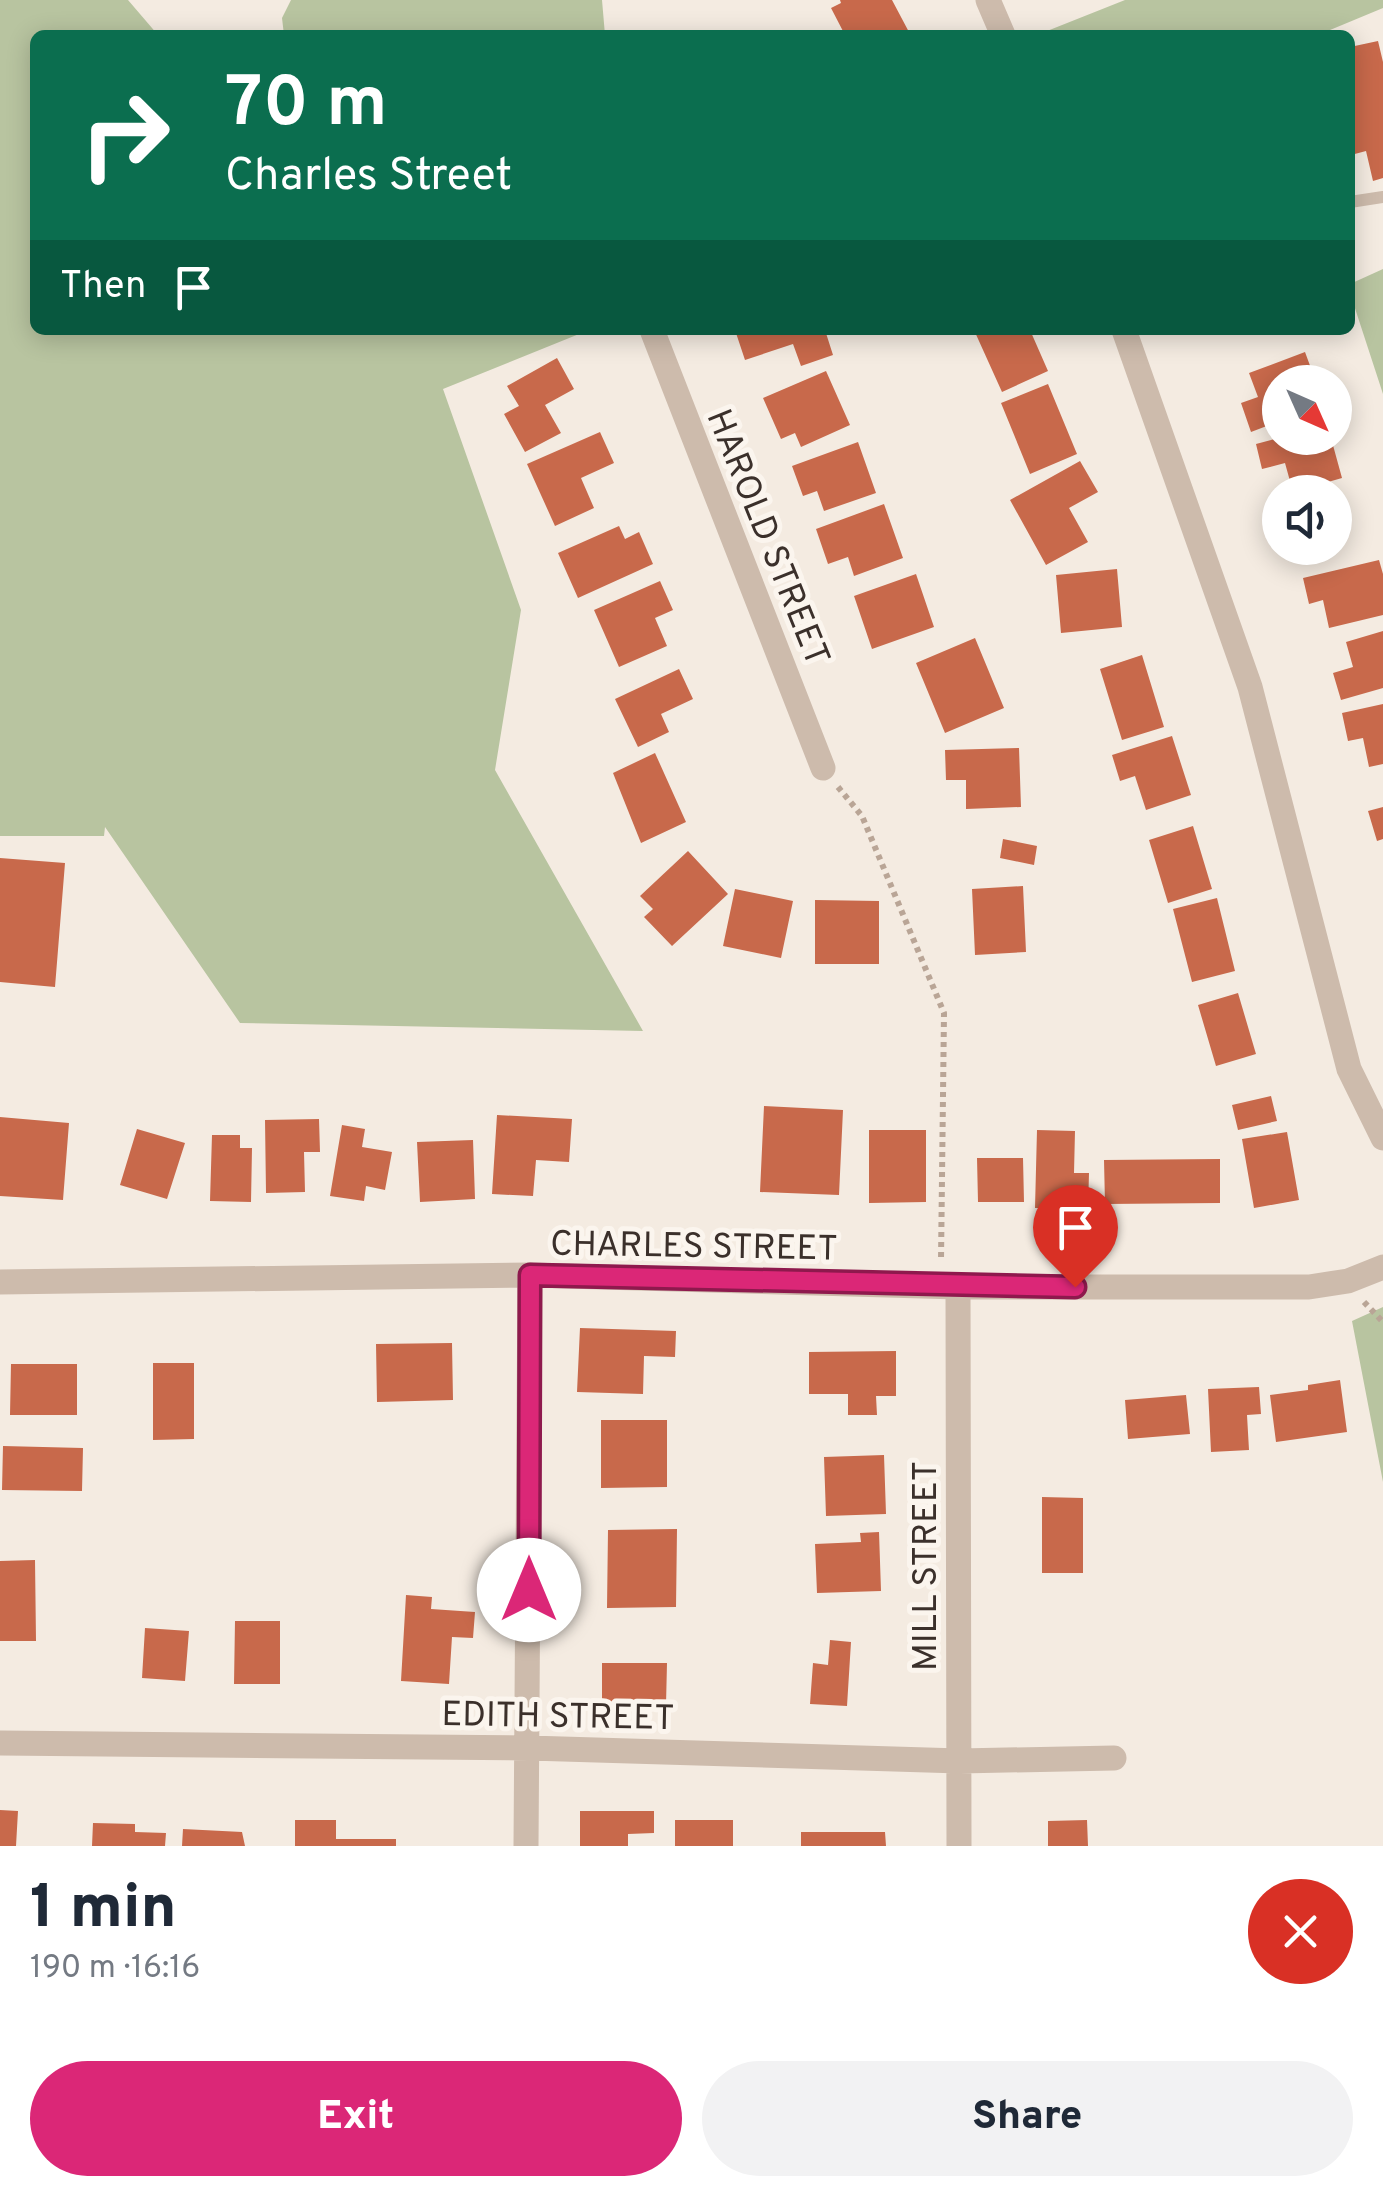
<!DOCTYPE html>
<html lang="en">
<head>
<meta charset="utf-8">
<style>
  :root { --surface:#fff; --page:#f2f2f3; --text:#1f2937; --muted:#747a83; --accent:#db2777 }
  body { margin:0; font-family:Overpass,sans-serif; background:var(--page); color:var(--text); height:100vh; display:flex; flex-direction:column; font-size:38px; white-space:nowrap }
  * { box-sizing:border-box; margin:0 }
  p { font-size:32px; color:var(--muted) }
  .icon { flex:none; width:55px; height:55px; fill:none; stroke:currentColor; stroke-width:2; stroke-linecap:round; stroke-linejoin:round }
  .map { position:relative; height:1846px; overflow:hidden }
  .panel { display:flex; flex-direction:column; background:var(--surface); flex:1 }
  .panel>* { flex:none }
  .top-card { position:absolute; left:30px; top:30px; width:1325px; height:305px; border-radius:15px; box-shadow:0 5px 25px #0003; background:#0b6e4f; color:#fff; overflow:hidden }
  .needle { width:65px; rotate:135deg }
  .controls { position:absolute; left:1262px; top:365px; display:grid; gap:20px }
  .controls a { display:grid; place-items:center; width:90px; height:90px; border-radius:50%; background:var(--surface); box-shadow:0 5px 25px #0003; font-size:50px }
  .pin { position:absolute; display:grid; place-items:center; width:85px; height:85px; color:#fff; margin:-102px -42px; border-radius:50% 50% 50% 0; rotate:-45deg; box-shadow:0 0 10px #0007 }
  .pin .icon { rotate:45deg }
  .me { position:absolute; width:110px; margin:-55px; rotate:0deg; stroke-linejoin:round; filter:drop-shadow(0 0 8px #0008) }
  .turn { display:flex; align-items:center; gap:35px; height:210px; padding:0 30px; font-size:45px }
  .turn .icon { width:130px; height:130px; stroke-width:2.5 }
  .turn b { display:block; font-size:70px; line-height:85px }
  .then { display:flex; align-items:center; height:95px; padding:0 30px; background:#0003; gap:20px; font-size:38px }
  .round { display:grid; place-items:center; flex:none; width:105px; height:105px; border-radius:52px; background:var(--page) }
  .summary { display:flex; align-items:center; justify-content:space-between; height:170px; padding:0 30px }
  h1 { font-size:60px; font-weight:800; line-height:75px }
  .primary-button { display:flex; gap:20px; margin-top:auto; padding:20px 30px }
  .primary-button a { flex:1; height:115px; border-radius:60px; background:var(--accent); color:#fff; font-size:40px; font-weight:800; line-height:115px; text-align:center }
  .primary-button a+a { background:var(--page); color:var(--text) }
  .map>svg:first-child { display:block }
  .green { fill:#b8c4a0 }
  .building { fill:#c8694b }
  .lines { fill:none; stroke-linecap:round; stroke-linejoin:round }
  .path { stroke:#b9a596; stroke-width:6; stroke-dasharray:5 5; stroke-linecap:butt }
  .service { stroke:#cdbbac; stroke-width:12 }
  .minor { stroke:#cdbbac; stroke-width:25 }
  .tertiary { stroke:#cdbbac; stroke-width:25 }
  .route-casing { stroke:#8e194d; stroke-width:25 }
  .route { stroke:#db2777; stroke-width:18 }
  .labels { text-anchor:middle; stroke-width:10; stroke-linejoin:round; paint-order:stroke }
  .street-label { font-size:35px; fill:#3b302b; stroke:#fbf5ee }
</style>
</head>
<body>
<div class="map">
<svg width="1383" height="1846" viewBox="0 0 1383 1846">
  <rect width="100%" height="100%" fill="#f4ebe1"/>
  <path class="green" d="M 0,0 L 128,0 L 158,35 L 35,35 L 35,330 L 589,330 L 443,389 L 521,610 L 495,770 L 643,1031 L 240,1023 L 105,827 L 104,836 L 0,836 Z
    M 291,0 L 602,0 L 605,35 L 284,35 L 282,18 Z
    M 1125,0 L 1383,0 L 1383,8 L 1318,35 L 1048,35 L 1047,31 Z
    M 1383,269 L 1383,394 L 1350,293 L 1350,284 Z
    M 1383,1307 L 1383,1482 L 1352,1321 Z"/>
  <path class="building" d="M 840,0 L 892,0 L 910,34 L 845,35 L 831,8 L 841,3 Z
    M 1378,41 L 1383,62 L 1383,178 L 1373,181 L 1366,151 L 1351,155 L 1350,152 L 1350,47 Z
    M 735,330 L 825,330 L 833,355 L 801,366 L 793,344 L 745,360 Z
    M 974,330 L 1030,330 L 1048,371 L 1002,392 Z
    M 1305,352 L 1316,382 L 1280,382 L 1280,421 L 1251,432 L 1241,403 L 1258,397 L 1249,373 Z
    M 557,358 L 574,389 L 545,405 L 561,433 L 525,452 L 504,414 L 519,406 L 507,386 Z
    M 826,371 L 850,425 L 801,447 L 795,433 L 781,439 L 763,398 Z
    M 1048,384 L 1077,454 L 1030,474 L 1001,403 Z
    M 600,432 L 614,463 L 581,478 L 594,508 L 555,526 L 527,464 Z
    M 1278,438 L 1331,438 L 1342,478 L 1293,492 L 1285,463 L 1262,469 L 1256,444 Z
    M 858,442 L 876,493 L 824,511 L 817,491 L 803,496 L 792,466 Z
    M 1080,461 L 1098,492 L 1069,508 L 1088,542 L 1046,565 L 1010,500 Z
    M 884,504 L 903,558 L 854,576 L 848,557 L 828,564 L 816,529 Z
    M 619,526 L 625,539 L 639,532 L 653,564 L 578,598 L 558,553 Z
    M 1379,560 L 1383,574 L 1383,615 L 1329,628 L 1323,600 L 1309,604 L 1303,578 Z
    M 1117,569 L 1122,627 L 1061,633 L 1056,575 Z
    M 916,574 L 934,627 L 872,649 L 854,596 Z
    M 660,581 L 673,610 L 655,618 L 667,646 L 619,667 L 594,610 Z
    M 1383,631 L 1383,688 L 1341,700 L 1333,673 L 1353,667 L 1346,642 Z
    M 975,638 L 1004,708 L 945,733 L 916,663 Z
    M 1142,655 L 1164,727 L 1122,740 L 1100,669 Z
    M 679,669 L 693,699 L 661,714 L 669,732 L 638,747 L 615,699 Z
    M 1383,704 L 1383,764 L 1369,767 L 1363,738 L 1348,741 L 1342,713 Z
    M 1172,736 L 1191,795 L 1146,810 L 1135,776 L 1120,781 L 1112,755 Z
    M 1019,748 L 1021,807 L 966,809 L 966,780 L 946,780 L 945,750 Z
    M 655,753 L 686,822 L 641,843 L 613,773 Z
    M 1383,807 L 1383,839 L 1377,841 L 1368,811 Z
    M 1193,826 L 1212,889 L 1168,903 L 1149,840 Z
    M 1003,839 L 1037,846 L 1034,865 L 1000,858 Z
    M 688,851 L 728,894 L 672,946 L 644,917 L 653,909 L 640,896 Z
    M 0,858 L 65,863 L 55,987 L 0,982 Z
    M 1023,886 L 1026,952 L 975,955 L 972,889 Z
    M 735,889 L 793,901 L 781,958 L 723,946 Z
    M 1217,898 L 1235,971 L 1192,982 L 1173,909 Z
    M 815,900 L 879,901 L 879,964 L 815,964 Z
    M 1238,993 L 1256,1054 L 1216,1066 L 1198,1005 Z
    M 1271,1096 L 1277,1121 L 1238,1130 L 1232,1105 Z
    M 764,1106 L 843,1110 L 839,1195 L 760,1192 Z
    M 497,1115 L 572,1119 L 569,1162 L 536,1160 L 533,1196 L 492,1194 Z
    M 0,1117 L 69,1123 L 63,1200 L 0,1196 Z
    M 319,1119 L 320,1152 L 304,1152 L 305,1192 L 266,1193 L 265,1120 Z
    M 342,1125 L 365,1129 L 362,1147 L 392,1152 L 385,1190 L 366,1186 L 364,1201 L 330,1196 Z
    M 137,1129 L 185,1143 L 167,1199 L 120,1185 Z
    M 869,1130 L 926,1130 L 926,1202 L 869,1203 Z
    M 1037,1130 L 1075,1131 L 1074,1173 L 1089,1173 L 1088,1209 L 1035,1208 Z
    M 1287,1132 L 1299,1200 L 1254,1208 L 1242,1139 Z
    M 212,1135 L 240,1135 L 240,1148 L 252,1148 L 251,1202 L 210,1201 Z
    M 473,1140 L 475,1199 L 420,1202 L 417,1142 Z
    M 977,1158 L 1023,1158 L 1024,1202 L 978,1202 Z
    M 1220,1159 L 1220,1203 L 1105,1204 L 1104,1160 Z
    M 580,1328 L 676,1331 L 675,1357 L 644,1356 L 643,1394 L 577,1392 Z
    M 452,1343 L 453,1400 L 377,1402 L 376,1344 Z
    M 896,1351 L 896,1396 L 876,1396 L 877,1415 L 848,1415 L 848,1394 L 809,1394 L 809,1352 Z
    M 153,1363 L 194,1363 L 194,1439 L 153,1440 Z
    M 11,1364 L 77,1364 L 77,1415 L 10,1415 Z
    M 1340,1380 L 1347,1432 L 1276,1442 L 1270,1395 L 1308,1390 L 1308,1385 Z
    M 1259,1387 L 1261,1414 L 1247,1415 L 1249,1450 L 1211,1452 L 1208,1389 Z
    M 1186,1395 L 1190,1434 L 1128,1439 L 1125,1400 Z
    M 601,1420 L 667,1420 L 667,1487 L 601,1488 Z
    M 3,1446 L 83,1448 L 82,1491 L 2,1490 Z
    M 884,1455 L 886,1514 L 826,1516 L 824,1457 Z
    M 1042,1497 L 1083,1498 L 1083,1573 L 1042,1573 Z
    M 677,1529 L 676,1607 L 607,1608 L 608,1530 Z
    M 879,1532 L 881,1591 L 817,1593 L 815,1544 L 861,1542 L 860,1533 Z
    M 35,1560 L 36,1641 L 0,1641 L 0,1561 Z
    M 406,1595 L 432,1597 L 431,1609 L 475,1612 L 473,1638 L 452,1637 L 449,1684 L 401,1681 Z
    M 235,1621 L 280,1621 L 280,1684 L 234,1684 Z
    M 145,1628 L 189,1631 L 185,1681 L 142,1678 Z
    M 830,1640 L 851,1642 L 847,1706 L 810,1704 L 813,1663 L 828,1665 Z
    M 602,1663 L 667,1663 L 666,1705 L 602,1705 Z
    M 0,1810 L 18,1811 L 16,1846 L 0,1846 Z
    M 580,1811 L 654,1811 L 654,1833 L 628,1834 L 628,1846 L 580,1846 Z
    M 295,1820 L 336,1820 L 336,1839 L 396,1839 L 396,1846 L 295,1846 Z
    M 675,1820 L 733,1820 L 733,1846 L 675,1846 Z
    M 1087,1820 L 1088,1846 L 1048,1846 L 1048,1821 Z
    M 93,1823 L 135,1824 L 135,1832 L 166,1833 L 165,1846 L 92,1846 Z
    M 183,1829 L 242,1832 L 245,1846 L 182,1846 Z
    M 801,1832 L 885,1832 L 886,1846 L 801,1846 Z"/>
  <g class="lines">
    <path class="path" d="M 838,787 L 862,816 L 944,1013 L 941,1260
      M 1364,1302 L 1383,1322"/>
    <path class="service" d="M 1350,202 L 1383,197"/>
    <path class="minor" d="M 652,330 L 823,768
      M 958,1287 L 959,1846
      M 0,1743 L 529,1748 L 960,1761 L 1114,1758
      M 526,1846 L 530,1275"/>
    <path class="tertiary" d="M 988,0 L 1003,35
      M 1124,330 L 1250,687 L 1349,1069 L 1383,1138
      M 0,1282 L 530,1275 L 958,1287 L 1309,1287 L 1348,1281 L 1383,1267"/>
  </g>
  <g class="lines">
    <defs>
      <path id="route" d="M 529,1590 L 530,1275 L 1075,1287"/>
    </defs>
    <use href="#route" class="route-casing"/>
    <use href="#route" class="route"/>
  </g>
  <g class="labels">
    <g class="street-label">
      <text transform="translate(769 537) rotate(68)" y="12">HAROLD STREET</text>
      <text transform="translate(694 1245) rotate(1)" y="12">CHARLES STREET</text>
      <text transform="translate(924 1566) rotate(-90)" y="12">MILL STREET</text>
      <text transform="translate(558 1715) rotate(1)" y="12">EDITH STREET</text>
    </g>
  </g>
</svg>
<div class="controls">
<a><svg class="needle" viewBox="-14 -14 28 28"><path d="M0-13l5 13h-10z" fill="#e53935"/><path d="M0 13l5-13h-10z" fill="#747a83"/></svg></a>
<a><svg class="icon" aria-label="sound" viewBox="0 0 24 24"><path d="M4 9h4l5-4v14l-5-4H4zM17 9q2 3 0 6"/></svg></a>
</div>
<div class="pin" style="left:1075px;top:1287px;background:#d93025"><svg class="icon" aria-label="arrive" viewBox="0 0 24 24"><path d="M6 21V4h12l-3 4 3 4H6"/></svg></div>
<svg class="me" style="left:529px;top:1590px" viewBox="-20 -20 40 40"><circle r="19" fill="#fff"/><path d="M0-13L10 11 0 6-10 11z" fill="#db2777"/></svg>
<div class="top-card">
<div class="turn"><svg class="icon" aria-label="right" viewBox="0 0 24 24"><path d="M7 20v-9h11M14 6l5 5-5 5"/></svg><div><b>70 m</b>Charles Street</div></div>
<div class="then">Then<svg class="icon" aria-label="arrive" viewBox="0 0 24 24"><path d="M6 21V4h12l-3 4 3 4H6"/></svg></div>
</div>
</div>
<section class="panel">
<div class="summary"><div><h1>1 min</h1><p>190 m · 16:16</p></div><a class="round" style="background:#d93025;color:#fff"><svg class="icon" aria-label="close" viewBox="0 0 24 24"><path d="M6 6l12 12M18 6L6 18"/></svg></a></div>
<div class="primary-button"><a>Exit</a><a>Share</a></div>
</section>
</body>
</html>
